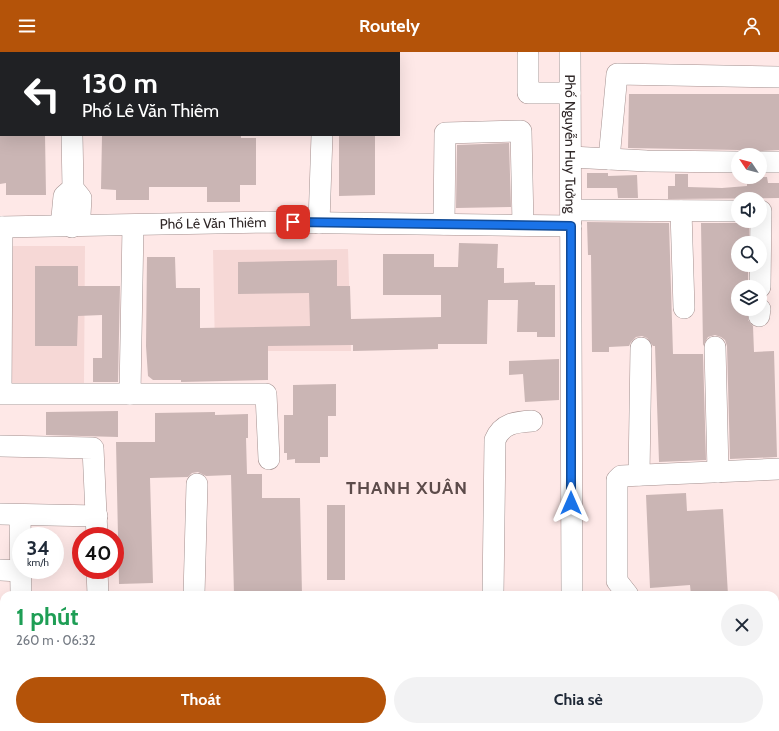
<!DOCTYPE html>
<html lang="vi">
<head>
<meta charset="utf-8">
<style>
  :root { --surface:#fff; --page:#f2f2f3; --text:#1f2937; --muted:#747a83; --accent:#b45309 }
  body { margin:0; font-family:Cabin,sans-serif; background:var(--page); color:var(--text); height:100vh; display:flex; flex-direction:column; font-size:15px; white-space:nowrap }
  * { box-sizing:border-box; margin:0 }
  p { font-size:13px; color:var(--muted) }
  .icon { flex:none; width:22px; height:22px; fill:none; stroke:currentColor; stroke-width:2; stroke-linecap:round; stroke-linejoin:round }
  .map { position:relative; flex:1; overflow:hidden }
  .sheet { position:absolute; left:0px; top:539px; width:779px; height:140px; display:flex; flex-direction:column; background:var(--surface); border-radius:12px 12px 0 0; box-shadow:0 4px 16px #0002 }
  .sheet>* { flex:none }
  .hud { position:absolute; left:0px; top:0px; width:400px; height:84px; box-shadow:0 4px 16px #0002; background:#202124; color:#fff; overflow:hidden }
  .needle { width:26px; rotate:305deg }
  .buttons { position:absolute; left:731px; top:96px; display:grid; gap:8px }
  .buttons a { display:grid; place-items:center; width:36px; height:36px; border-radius:50%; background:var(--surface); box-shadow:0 4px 16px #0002; font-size:20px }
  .speed { position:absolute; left:12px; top:475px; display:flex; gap:8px; font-size:20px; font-weight:700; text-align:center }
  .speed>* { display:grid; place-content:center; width:52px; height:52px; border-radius:50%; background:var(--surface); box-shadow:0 4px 16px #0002; line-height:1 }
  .speed small { font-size:10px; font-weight:400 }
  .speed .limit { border:6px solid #d22; background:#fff; color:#111 }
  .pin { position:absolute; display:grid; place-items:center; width:34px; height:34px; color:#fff; margin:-17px; border-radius:8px; box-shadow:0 2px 6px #0006 }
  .me { position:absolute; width:44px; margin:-22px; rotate:0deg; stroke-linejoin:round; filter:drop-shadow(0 0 3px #0008) }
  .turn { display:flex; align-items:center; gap:14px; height:84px; padding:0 16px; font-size:18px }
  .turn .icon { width:52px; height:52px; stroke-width:2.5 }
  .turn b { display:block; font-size:28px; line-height:34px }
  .round { display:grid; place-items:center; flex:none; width:42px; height:42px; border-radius:21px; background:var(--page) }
  .summary { display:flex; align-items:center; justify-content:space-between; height:68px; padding:0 16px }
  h1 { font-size:24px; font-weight:800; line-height:30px; color:#1e9e55 }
  .cta { display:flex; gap:8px; margin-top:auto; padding:8px 16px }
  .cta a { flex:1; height:46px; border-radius:24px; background:var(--accent); color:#fff; font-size:16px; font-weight:800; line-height:46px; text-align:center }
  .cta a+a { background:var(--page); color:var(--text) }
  header { display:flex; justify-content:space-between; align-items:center; height:52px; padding:0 16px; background:var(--accent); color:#fff; font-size:18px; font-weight:800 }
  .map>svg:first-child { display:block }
  .built { fill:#f6d8d6 }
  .building { fill:#cab5b4 }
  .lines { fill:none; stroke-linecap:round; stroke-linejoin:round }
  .minor-casing { stroke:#a4908f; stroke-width:22 }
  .minor { stroke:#fff; stroke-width:21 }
  .route-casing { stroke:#114b97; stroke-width:10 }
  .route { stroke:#1a73e8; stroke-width:7 }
  .labels { text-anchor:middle; stroke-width:4; stroke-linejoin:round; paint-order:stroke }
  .street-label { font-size:14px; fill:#302828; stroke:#fee8e7 }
  .district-label { font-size:18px; font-weight:bold; letter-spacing:1px; fill:#5c4b4a; stroke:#fee8e7 }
</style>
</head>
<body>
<header><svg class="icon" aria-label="menu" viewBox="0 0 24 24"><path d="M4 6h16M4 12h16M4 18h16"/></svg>Routely<svg class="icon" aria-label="person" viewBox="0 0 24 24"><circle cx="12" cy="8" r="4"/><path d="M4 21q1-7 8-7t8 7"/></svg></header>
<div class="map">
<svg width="779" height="679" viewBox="0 0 779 679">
  <rect width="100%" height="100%" fill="#fee8e7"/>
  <path class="built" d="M 10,194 L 85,194 L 84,333 L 9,333 Z
    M 348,197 L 351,299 L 215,299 L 213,198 Z"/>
  <path class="building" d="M 629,42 L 779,42 L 779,98 L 745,100 L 738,98 L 628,96 Z
    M 0,83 L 45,83 L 46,143 L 6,143 L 6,131 L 0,132 Z
    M 150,83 L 241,83 L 241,86 L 256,86 L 256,133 L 240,133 L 240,150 L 207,150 L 207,135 L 149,135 L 149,148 L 116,148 L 116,138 L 101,137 L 102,84 Z
    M 339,83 L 375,83 L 375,143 L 339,144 Z
    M 509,91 L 511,155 L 456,156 L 457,93 Z
    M 587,121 L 608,121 L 608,124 L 637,123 L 638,146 L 618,146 L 617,136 L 587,136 Z
    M 675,122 L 688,122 L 688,135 L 722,136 L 747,134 L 747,132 L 756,131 L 756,125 L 767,125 L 768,131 L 779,131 L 779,146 L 668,147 L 668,134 L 675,134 Z
    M 744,169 L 749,169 L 749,191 L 738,191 L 738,213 L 748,213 L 748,235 L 738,235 L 738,257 L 748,257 L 748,268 L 753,274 L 754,300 L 774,299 L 777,405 L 730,407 L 727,294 L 725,288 L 721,285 L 715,283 L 708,285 L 703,294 L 701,171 L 738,171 Z
    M 587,170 L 669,171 L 673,302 L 703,302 L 706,408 L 659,410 L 655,294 L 653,294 L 647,286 L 642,284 L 636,285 L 631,290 L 629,294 L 609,295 L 609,300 L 592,300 L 591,203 L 588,203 Z
    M 459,191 L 498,192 L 497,216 L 504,216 L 504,231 L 535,230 L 535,233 L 555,233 L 555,285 L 537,285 L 537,280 L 517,280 L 518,248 L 488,248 L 487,292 L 438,292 L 438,297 L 353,299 L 353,293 L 268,294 L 268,328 L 181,330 L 181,328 L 153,328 L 148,324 L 146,294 L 147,205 L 175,205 L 176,236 L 200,236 L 200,276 L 310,274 L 309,241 L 238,242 L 238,210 L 337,208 L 337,234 L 350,234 L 351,267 L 441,265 L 441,243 L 383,243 L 383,202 L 434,202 L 434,215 L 458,215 Z
    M 35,214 L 78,214 L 78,234 L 120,234 L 118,330 L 93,330 L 93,306 L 102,306 L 102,263 L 78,264 L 77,294 L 35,294 Z
    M 559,307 L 559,348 L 525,350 L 523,322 L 509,323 L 509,309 Z
    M 336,332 L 336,364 L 328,364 L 328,405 L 320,405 L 320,411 L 295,411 L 295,407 L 287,408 L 287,401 L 284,401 L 284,363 L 293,363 L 293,333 Z
    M 118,359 L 118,385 L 46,383 L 46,360 Z
    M 215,360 L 215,363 L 248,362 L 248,386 L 246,386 L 247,422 L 262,422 L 262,446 L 300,446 L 302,543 L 234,543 L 231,423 L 206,424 L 198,420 L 192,421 L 188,425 L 150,426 L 153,531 L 119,532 L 116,390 L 155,390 L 155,361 Z
    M 686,441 L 687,459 L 723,457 L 728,543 L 691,543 L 690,533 L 650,536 L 646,443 Z
    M 327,453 L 345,453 L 345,528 L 327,528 Z"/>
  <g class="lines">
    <defs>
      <g id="minor">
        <path d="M 70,0 L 70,1"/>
        <path id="s1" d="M 570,0 L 572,543"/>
        <path d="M 325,1 L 325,0"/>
        <path d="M 528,3 L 528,41 L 570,41"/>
        <path d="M 72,83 L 73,136 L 81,146 L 80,163 L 72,175 L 62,165 L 64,144 L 73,136"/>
        <path d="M 571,105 L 647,109 L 738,110"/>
        <path d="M 609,107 L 617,22 L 779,25"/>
        <path d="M 760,110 L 779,110"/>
        <path d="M 571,158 L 738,159"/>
        <path d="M 681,159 L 684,256"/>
        <path d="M 319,171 L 322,83"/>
        <path d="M 444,172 L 445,81 L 521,79 L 523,173"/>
        <path id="s2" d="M 0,175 L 267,170 L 571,174"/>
        <path d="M 2,175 L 1,342 L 266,342 L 269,407"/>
        <path d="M 760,235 L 761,159"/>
        <path d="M 759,264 L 760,257"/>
        <path d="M 715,295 L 718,420"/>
        <path d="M 130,342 L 133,174"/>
        <path d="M 0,394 L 93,396 L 97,484"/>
        <path d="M 639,423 L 641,296"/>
        <path d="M 0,462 L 97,464"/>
        <path d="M 20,463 L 21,543"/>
        <path d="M 0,518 L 20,519"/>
        <path d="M 97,518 L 98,543"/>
        <path d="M 194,543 L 197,432"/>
        <path d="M 493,543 L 495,388 C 502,371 516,370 532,369"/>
        <path d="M 628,543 L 617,529 L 617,428 L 621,424 L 779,417"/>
        <path d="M 775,582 L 779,582"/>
        <path d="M 0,612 L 4,612"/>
        <path d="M 9,675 L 9,679"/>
        <path d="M 126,675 L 126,679"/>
        <path d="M 197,675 L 197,679"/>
        <path d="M 236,675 L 236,679"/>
        <path d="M 255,675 L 255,679"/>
        <path d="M 552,675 L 552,679"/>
        <path d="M 572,675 L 573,679"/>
        <path d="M 761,675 L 761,679"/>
      </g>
    </defs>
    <use href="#minor" class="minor-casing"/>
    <use href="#minor" class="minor"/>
  </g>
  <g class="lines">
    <defs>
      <path id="route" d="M 293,170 L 571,174 L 571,451"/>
    </defs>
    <use href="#route" class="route-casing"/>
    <use href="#route" class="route"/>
  </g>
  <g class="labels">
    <g class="street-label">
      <text dy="5" stroke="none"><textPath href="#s1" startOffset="92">Phố Nguyễn Huy Tưởng</textPath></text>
      <text dy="5" stroke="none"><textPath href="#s2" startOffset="213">Phố Lê Văn Thiêm</textPath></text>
    </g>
    <g class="district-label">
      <text x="407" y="442">THANH XUÂN</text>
    </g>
  </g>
</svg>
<div class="buttons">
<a><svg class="needle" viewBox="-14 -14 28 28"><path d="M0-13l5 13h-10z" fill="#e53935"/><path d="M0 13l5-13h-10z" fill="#747a83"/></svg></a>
<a><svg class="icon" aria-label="sound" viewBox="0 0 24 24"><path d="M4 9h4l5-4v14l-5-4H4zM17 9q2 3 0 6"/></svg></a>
<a><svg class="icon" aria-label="search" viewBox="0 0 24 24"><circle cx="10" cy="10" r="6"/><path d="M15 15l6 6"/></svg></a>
<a><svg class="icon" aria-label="layers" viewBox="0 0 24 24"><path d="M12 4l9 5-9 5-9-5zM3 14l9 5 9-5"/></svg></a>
</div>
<div class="speed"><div>34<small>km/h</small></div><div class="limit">40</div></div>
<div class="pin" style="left:293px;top:170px;background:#d93025"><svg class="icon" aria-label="arrive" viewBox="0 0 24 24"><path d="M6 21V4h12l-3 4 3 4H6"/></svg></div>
<svg class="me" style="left:571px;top:451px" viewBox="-20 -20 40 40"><path d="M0-17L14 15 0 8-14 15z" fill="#1a73e8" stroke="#fff" stroke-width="4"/></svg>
<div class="hud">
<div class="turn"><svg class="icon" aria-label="left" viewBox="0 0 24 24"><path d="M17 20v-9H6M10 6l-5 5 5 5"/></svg><div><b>130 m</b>Phố Lê Văn Thiêm</div></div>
</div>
<section class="sheet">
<div class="summary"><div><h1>1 phút</h1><p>260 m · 06:32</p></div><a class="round"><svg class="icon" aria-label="close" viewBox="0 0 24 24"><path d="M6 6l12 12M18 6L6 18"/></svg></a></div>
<div class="cta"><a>Thoát</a><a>Chia sẻ</a></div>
</section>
</div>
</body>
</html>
